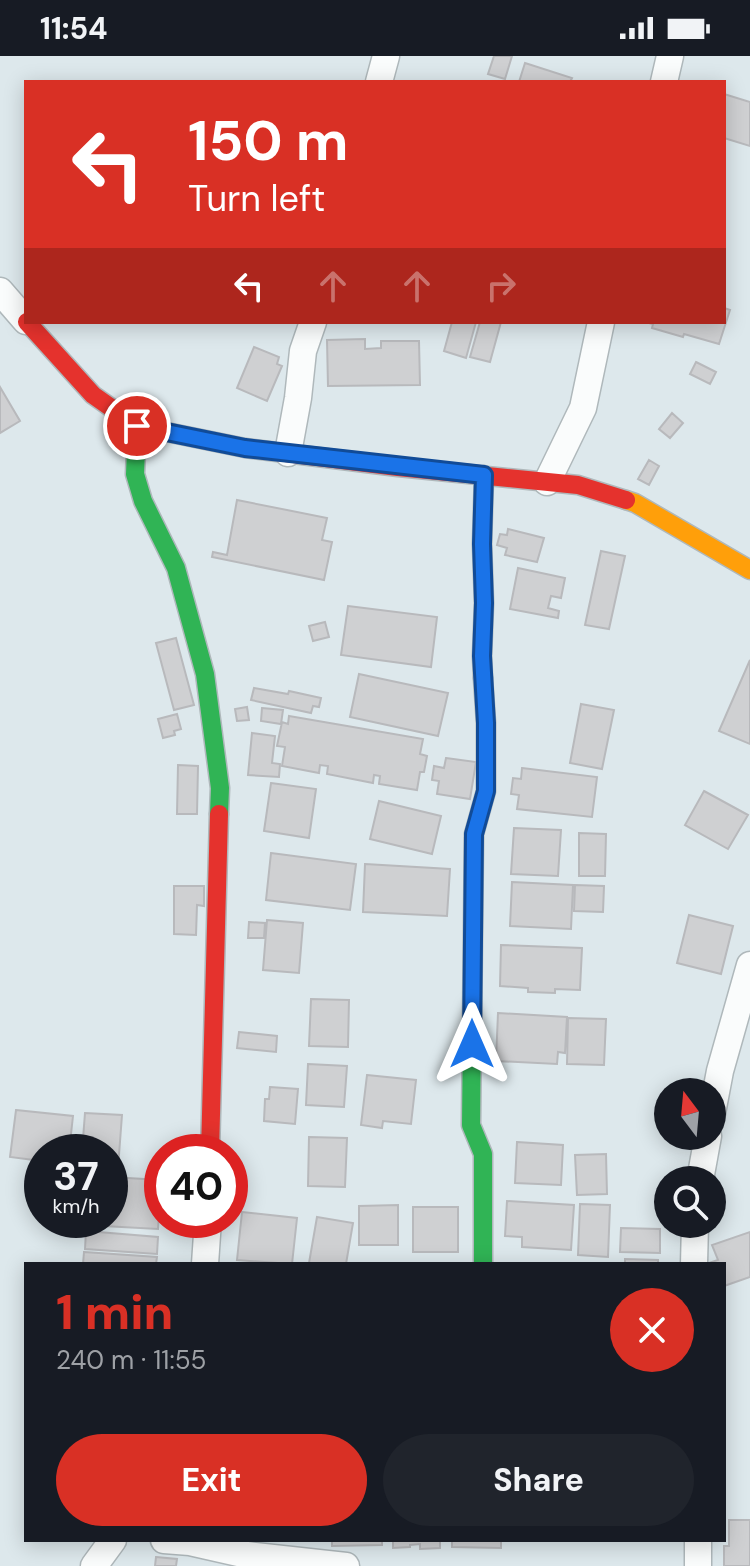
<!DOCTYPE html>
<html lang="en">
<head>
<meta charset="utf-8">
<style>
  :root { --surface:#171b24; --page:#20242c; --text:#f1f3f6; --muted:#9ea1a6; --accent:#d93025 }
  body { margin:0; font-family:"DM Sans",sans-serif; background:var(--page); color:var(--text); height:100vh; display:flex; flex-direction:column; font-size:30px; white-space:nowrap }
  * { box-sizing:border-box; margin:0 }
  p { font-size:26px; color:var(--muted) }
  .icon { flex:none; width:44px; height:44px; fill:none; stroke:currentColor; stroke-width:2; stroke-linecap:round; stroke-linejoin:round }
  .map { position:relative; flex:1; overflow:hidden }
  .side { position:absolute; left:24px; top:1206px; width:702px; height:280px; display:flex; flex-direction:column; background:var(--surface); border-radius:0px; box-shadow:0 4px 20px #0003 }
  .side>* { flex:none }
  .top-card { position:absolute; left:24px; top:24px; width:702px; height:244px; border-radius:0px; box-shadow:0 4px 20px #0003; background:#d93025; color:#fff; overflow:hidden }
  .needle { width:52px; rotate:344deg }
  .fabs { position:absolute; left:654px; top:1022px; display:grid; gap:16px }
  .fabs a { display:grid; place-items:center; width:72px; height:72px; border-radius:50%; background:var(--surface); box-shadow:0 4px 20px #0003; font-size:40px }
  .speed { position:absolute; left:24px; top:1078px; display:flex; gap:16px; font-size:40px; font-weight:700; text-align:center }
  .speed>* { display:grid; place-content:center; width:104px; height:104px; border-radius:50%; background:var(--surface); box-shadow:0 4px 20px #0003; line-height:1 }
  .speed small { font-size:20px; font-weight:400 }
  .speed .limit { border:12px solid #d22; background:#fff; color:#111 }
  .pin { position:absolute; display:grid; place-items:center; width:68px; height:68px; color:#fff; margin:-34px; border:4px solid #fff; border-radius:50%; box-shadow:0 2px 8px #0007 }
  .me { position:absolute; width:88px; margin:-44px; rotate:0deg; stroke-linejoin:round; filter:drop-shadow(0 0 6px #0008) }
  .turn { display:flex; align-items:center; gap:28px; height:168px; padding:0 32px; font-size:36px }
  .turn .icon { width:104px; height:104px; stroke-width:2.5 }
  .turn b { display:block; font-size:56px; line-height:68px }
  .lanes { display:flex; align-items:center; height:76px; padding:0 32px; background:#0003; justify-content:center; gap:40px; direction:ltr }
  .lanes .off { opacity:.35 }
  .round { display:grid; place-items:center; flex:none; width:84px; height:84px; border-radius:42px; background:var(--page) }
  .head { display:flex; align-items:center; justify-content:space-between; height:136px; padding:0 32px }
  h1 { font-size:48px; font-weight:800; line-height:60px; color:var(--accent) }
  .button { display:flex; gap:16px; margin-top:auto; padding:16px 32px }
  .button a { flex:1; height:92px; border-radius:48px; background:var(--accent); color:#fff; font-size:32px; font-weight:800; line-height:92px; text-align:center }
  .button a+a { background:var(--page); color:var(--text) }
  .status { display:flex; justify-content:space-between; align-items:center; height:56px; padding:0 40px; background:var(--surface); direction:ltr }
  .status svg { height:22px; fill:currentColor }
  .map>svg:first-child { display:block }
  .building { fill:#cfd0d2; stroke:#b8b9bc; stroke-width:2 }
  .lines { fill:none; stroke-linecap:round; stroke-linejoin:round }
  .street-casing { stroke:#afb8bb; stroke-width:29 }
  .fast-casing { stroke:#afb8bb; stroke-width:21 }
  .slow-casing { stroke:#afb8bb; stroke-width:21 }
  .jam-casing { stroke:#afb8bb; stroke-width:21 }
  .street { stroke:#fafcfc; stroke-width:26 }
  .fast { stroke:#30b455; stroke-width:18 }
  .slow { stroke:#ff9f0a; stroke-width:18 }
  .jam { stroke:#e5322d; stroke-width:18 }
  .route-casing { stroke:#114b97; stroke-width:20 }
  .route { stroke:#1a73e8; stroke-width:14 }
</style>
</head>
<body>
<div class="status"><b>11:54</b><svg viewBox="0 0 49 12"><path d="M0 12V9h3v3zM5 12V6h3v6zM10 12V3h3v9zM15 12V0h3v12zM26 1h20v11H26zM47 4h2v5h-2z"/></svg></div>
<div class="map">
<svg width="750" height="1510" viewBox="0 0 750 1510">
  <rect width="100%" height="100%" fill="#dde8ec"/>
  <path class="building" d="M 494,0 L 512,0 L 505,23 L 488,18 Z
    M 525,7 L 572,22 L 570,26 L 519,26 Z
    M 724,38 L 750,46 L 750,90 L 724,82 Z
    M 724,252 L 730,254 L 719,288 L 684,278 L 683,281 L 652,272 L 653,268 L 645,266 L 724,266 Z
    M 452,266 L 476,266 L 466,302 L 444,295 Z
    M 480,266 L 501,266 L 490,306 L 470,301 Z
    M 365,283 L 365,293 L 381,292 L 381,285 L 419,285 L 420,329 L 328,330 L 327,284 Z
    M 254,291 L 279,301 L 277,308 L 282,310 L 267,345 L 237,332 Z
    M 696,306 L 716,316 L 710,328 L 690,318 Z
    M 0,331 L 20,365 L 0,377 Z
    M 672,357 L 683,367 L 670,382 L 659,373 Z
    M 649,404 L 659,410 L 649,429 L 638,423 Z
    M 237,444 L 327,462 L 322,484 L 332,486 L 324,524 L 212,501 L 213,496 L 227,499 Z
    M 508,473 L 544,482 L 537,506 L 505,499 L 507,492 L 497,489 L 500,478 L 507,479 Z
    M 601,495 L 625,500 L 609,573 L 585,569 Z
    M 518,512 L 565,522 L 561,542 L 551,540 L 548,552 L 559,555 L 558,562 L 510,553 Z
    M 348,550 L 437,561 L 431,611 L 341,599 Z
    M 325,566 L 329,581 L 313,585 L 309,570 Z
    M 176,582 L 194,649 L 174,654 L 156,587 Z
    M 750,604 L 750,688 L 719,675 Z
    M 359,618 L 448,637 L 438,680 L 350,661 Z
    M 254,632 L 288,638 L 289,635 L 321,642 L 319,651 L 313,650 L 311,657 L 251,644 Z
    M 581,648 L 614,654 L 602,713 L 570,707 Z
    M 247,651 L 249,664 L 237,665 L 235,653 Z
    M 262,652 L 283,654 L 281,668 L 261,665 Z
    M 177,658 L 181,673 L 174,675 L 175,679 L 163,682 L 158,663 Z
    M 289,660 L 423,683 L 420,698 L 427,700 L 424,716 L 420,716 L 417,734 L 379,728 L 380,720 L 374,719 L 373,727 L 327,718 L 328,710 L 320,709 L 319,717 L 282,710 L 285,691 L 277,690 L 282,666 L 288,668 Z
    M 252,677 L 275,680 L 272,707 L 280,708 L 279,721 L 248,719 Z
    M 446,702 L 476,706 L 470,743 L 437,738 L 439,725 L 432,724 L 434,710 L 444,712 Z
    M 178,709 L 198,710 L 197,758 L 177,758 Z
    M 522,712 L 597,721 L 592,761 L 517,753 L 519,739 L 511,738 L 513,722 L 521,723 Z
    M 271,727 L 316,733 L 309,782 L 264,775 Z
    M 704,735 L 748,759 L 728,793 L 685,769 Z
    M 379,745 L 441,760 L 432,798 L 370,783 Z
    M 514,772 L 561,774 L 558,820 L 511,818 Z
    M 579,777 L 606,778 L 605,820 L 579,820 Z
    M 271,797 L 356,808 L 350,854 L 266,844 Z
    M 365,808 L 450,813 L 447,860 L 363,856 Z
    M 512,826 L 573,829 L 571,873 L 510,870 Z
    M 575,829 L 604,830 L 603,856 L 574,855 Z
    M 174,830 L 204,830 L 204,850 L 197,849 L 196,879 L 174,878 Z
    M 689,859 L 733,870 L 721,918 L 677,907 Z
    M 267,864 L 303,867 L 299,917 L 263,914 Z
    M 249,866 L 265,867 L 264,882 L 248,882 Z
    M 501,889 L 582,892 L 580,934 L 555,933 L 555,937 L 528,936 L 528,932 L 500,930 Z
    M 311,943 L 349,944 L 348,991 L 309,990 Z
    M 498,957 L 567,961 L 565,997 L 558,996 L 557,1008 L 496,1005 Z
    M 568,962 L 606,963 L 604,1009 L 567,1008 Z
    M 239,976 L 277,980 L 276,996 L 237,992 Z
    M 308,1008 L 347,1010 L 344,1051 L 306,1049 Z
    M 367,1019 L 416,1024 L 411,1068 L 383,1065 L 382,1072 L 361,1069 Z
    M 270,1031 L 298,1033 L 295,1068 L 264,1065 L 265,1043 L 269,1043 Z
    M 16,1054 L 73,1060 L 69,1096 L 42,1096 L 42,1105 L 10,1101 Z
    M 85,1057 L 122,1059 L 118,1112 L 110,1112 L 110,1096 L 82,1096 Z
    M 309,1081 L 347,1082 L 345,1131 L 308,1130 Z
    M 517,1086 L 563,1089 L 561,1129 L 515,1127 Z
    M 606,1098 L 607,1138 L 577,1139 L 575,1099 Z
    M 110,1121 L 161,1124 L 158,1173 L 85,1169 L 86,1164 L 110,1164 Z
    M 507,1145 L 574,1149 L 571,1194 L 522,1191 L 522,1181 L 505,1180 Z
    M 580,1148 L 610,1149 L 608,1201 L 578,1199 Z
    M 398,1149 L 398,1189 L 359,1189 L 359,1150 Z
    M 413,1151 L 458,1151 L 458,1196 L 413,1196 Z
    M 242,1156 L 297,1162 L 292,1208 L 237,1204 Z
    M 317,1161 L 353,1167 L 346,1208 L 309,1207 Z
    M 621,1172 L 660,1173 L 660,1197 L 620,1196 Z
    M 86,1175 L 158,1181 L 157,1198 L 85,1193 Z
    M 750,1176 L 750,1221 L 724,1230 L 724,1208 L 709,1207 L 718,1204 L 712,1189 Z
    M 84,1196 L 157,1201 L 156,1208 L 83,1208 Z
    M 625,1203 L 658,1204 L 658,1208 L 625,1208 Z
    M 729,1464 L 750,1464 L 750,1510 L 724,1510 L 724,1490 L 729,1490 Z
    M 332,1484 L 382,1484 L 382,1489 L 332,1490 Z
    M 393,1484 L 440,1484 L 440,1492 L 420,1493 L 420,1488 L 410,1489 L 410,1491 L 393,1492 Z
    M 452,1484 L 501,1484 L 501,1492 L 452,1491 Z
    M 156,1501 L 177,1503 L 176,1510 L 155,1510 Z"/>
  <g class="lines">
    <defs>
      <path id="street" d="M 379,26 L 386,0
        M 664,26 L 670,0
        M 0,235 L 26,265
        M 288,397 L 298,342 L 303,295 L 313,266
        M 547,426 L 583,352 L 601,266
        M 712,1057 L 720,1015 L 750,909
        M 700,1124 L 708,1080
        M 205,1208 L 208,1164
        M 694,1208 L 695,1168
        M 164,1484 L 190,1486 L 247,1499 L 346,1510
        M 698,1484 L 698,1510
        M 94,1510 L 113,1484"/>
      <path id="fast" d="M 137,370 L 135,418 L 143,445 L 176,512 L 205,618 L 220,732 L 219,758
        M 483,1208 L 483,1098 L 471,1069 L 474,778 L 486,735 L 486,667 L 483,622"/>
      <path id="slow" d="M 626,444 L 635,447 L 750,514"/>
      <path id="jam" d="M 27,266 L 93,339 L 137,370 L 245,392 L 398,411 L 578,429 L 626,444
        M 483,622 L 482,600 L 484,547 L 482,488 L 484,419
        M 210,1096 L 219,758"/>
    </defs>
    <use href="#street" class="street-casing"/>
    <use href="#fast" class="fast-casing"/>
    <use href="#slow" class="slow-casing"/>
    <use href="#jam" class="jam-casing"/>
    <use href="#street" class="street"/>
    <use href="#fast" class="fast"/>
    <use href="#slow" class="slow"/>
    <use href="#jam" class="jam"/>
  </g>
  <g class="lines">
    <defs>
      <path id="route" d="M 137,370 L 245,392 L 484,419 L 482,488 L 484,547 L 482,600 L 486,667 L 486,735 L 474,778 L 472,988"/>
    </defs>
    <use href="#route" class="route-casing"/>
    <use href="#route" class="route"/>
  </g>
</svg>
<div class="fabs">
<a><svg class="needle" viewBox="-14 -14 28 28"><path d="M0-13l5 13h-10z" fill="#e53935"/><path d="M0 13l5-13h-10z" fill="#9ea1a6"/></svg></a>
<a><svg class="icon" aria-label="search" viewBox="0 0 24 24"><circle cx="10" cy="10" r="6"/><path d="M15 15l6 6"/></svg></a>
</div>
<div class="speed"><div>37<small>km/h</small></div><div class="limit">40</div></div>
<div class="pin" style="left:137px;top:370px;background:#d93025"><svg class="icon" aria-label="arrive" viewBox="0 0 24 24"><path d="M6 21V4h12l-3 4 3 4H6"/></svg></div>
<svg class="me" style="left:472px;top:988px" viewBox="-20 -20 40 40"><path d="M0-17L14 15 0 8-14 15z" fill="#1a73e8" stroke="#fff" stroke-width="4"/></svg>
<div class="top-card">
<div class="turn"><svg class="icon" aria-label="left" viewBox="0 0 24 24"><path d="M17 20v-9H6M10 6l-5 5 5 5"/></svg><div><b>150 m</b>Turn left</div></div>
<div class="lanes"><svg class="icon" aria-label="left" viewBox="0 0 24 24"><path d="M17 20v-9H6M10 6l-5 5 5 5"/></svg><svg class="icon off" aria-label="ahead" viewBox="0 0 24 24"><path d="M12 20V5M6 11l6-6 6 6"/></svg><svg class="icon off" aria-label="ahead" viewBox="0 0 24 24"><path d="M12 20V5M6 11l6-6 6 6"/></svg><svg class="icon off" aria-label="right" viewBox="0 0 24 24"><path d="M7 20v-9h11M14 6l5 5-5 5"/></svg></div>
</div>
<section class="side">
<div class="head"><div><h1>1 min</h1><p>240 m · 11:55</p></div><a class="round" style="background:#d93025;color:#fff"><svg class="icon" aria-label="close" viewBox="0 0 24 24"><path d="M6 6l12 12M18 6L6 18"/></svg></a></div>
<div class="button"><a>Exit</a><a>Share</a></div>
</section>
</div>
</body>
</html>
